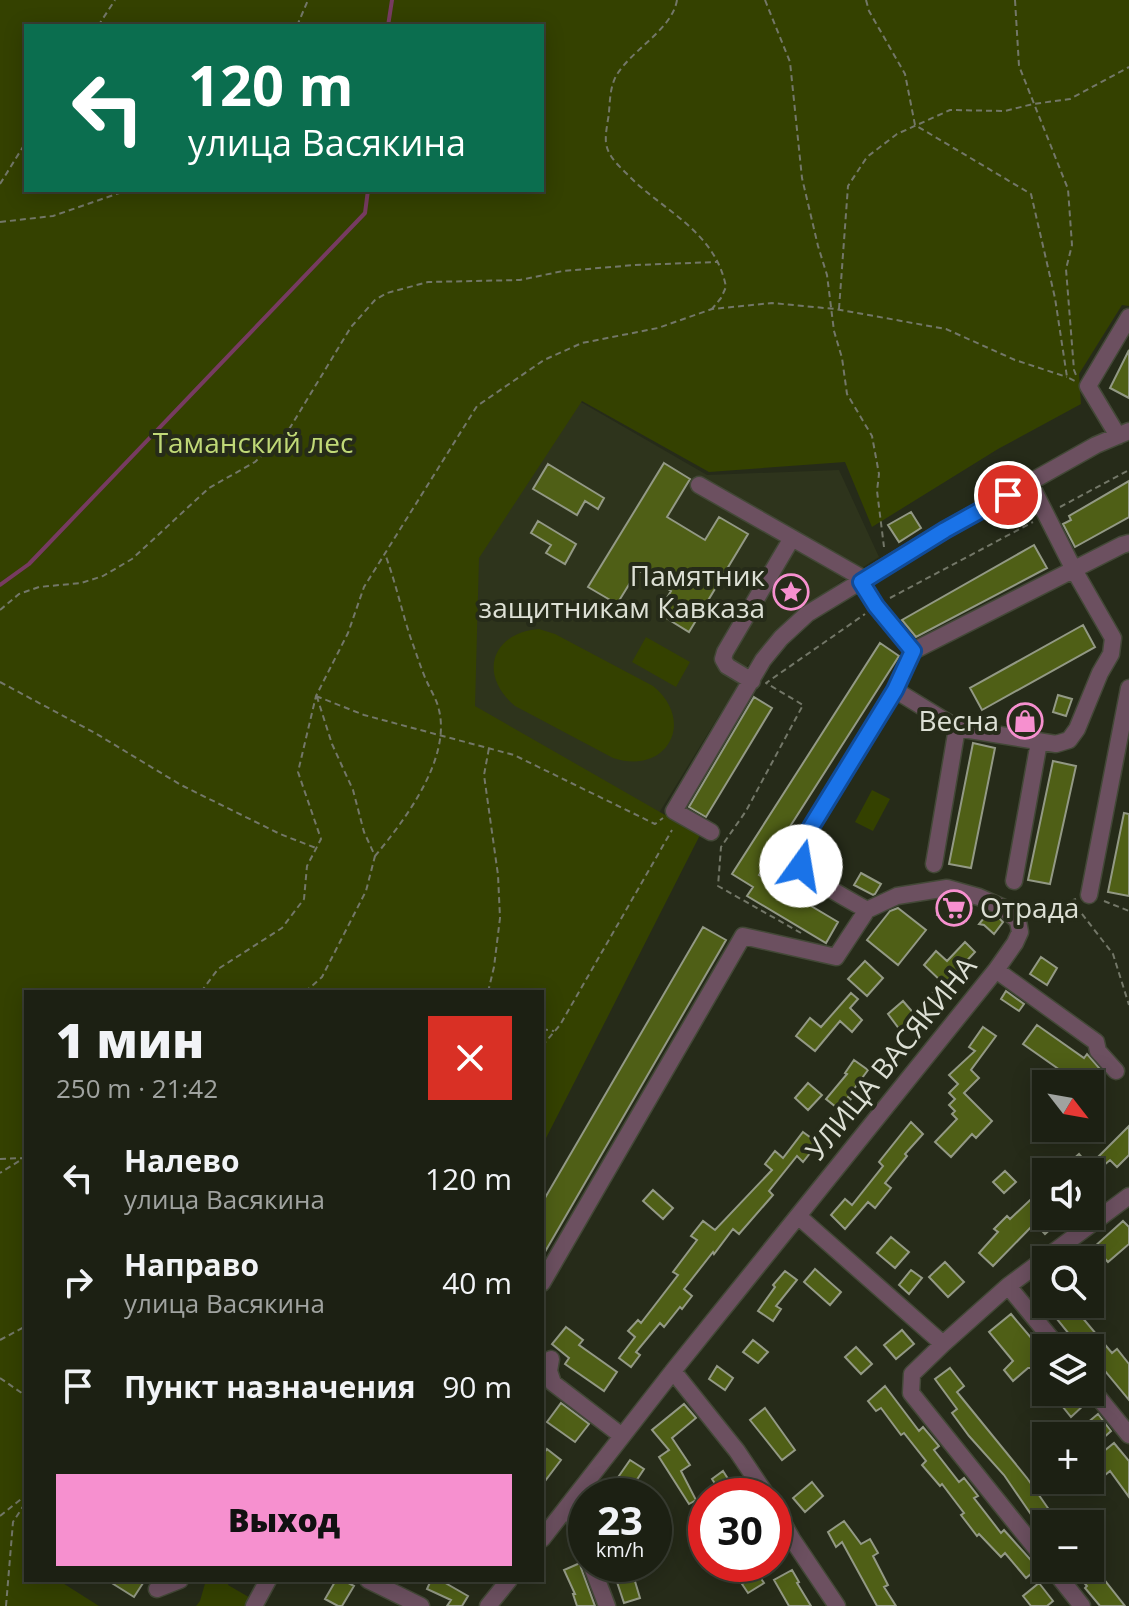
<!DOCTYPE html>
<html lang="ru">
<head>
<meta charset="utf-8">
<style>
  :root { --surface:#1c2013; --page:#292d21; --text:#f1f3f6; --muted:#a0a3a0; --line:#3a3e33; --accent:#f690cf }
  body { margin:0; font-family:"Open Sans",sans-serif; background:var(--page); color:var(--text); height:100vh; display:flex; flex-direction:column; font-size:30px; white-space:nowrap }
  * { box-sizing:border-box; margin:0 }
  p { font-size:26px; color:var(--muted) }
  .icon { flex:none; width:44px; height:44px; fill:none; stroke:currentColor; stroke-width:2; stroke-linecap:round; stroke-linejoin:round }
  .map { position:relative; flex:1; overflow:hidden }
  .details { position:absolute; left:24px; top:990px; width:520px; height:592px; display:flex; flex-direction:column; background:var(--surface); border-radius:0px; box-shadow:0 4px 20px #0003,0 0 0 2px var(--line) }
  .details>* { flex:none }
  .hud { position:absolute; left:24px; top:24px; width:520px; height:168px; border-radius:0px; box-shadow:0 4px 20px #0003,0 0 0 2px var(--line); background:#0b6e4f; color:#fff; overflow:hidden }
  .needle { width:52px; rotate:121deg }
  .controls { position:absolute; left:1032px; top:1070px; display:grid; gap:16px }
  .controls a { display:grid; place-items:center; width:72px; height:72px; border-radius:0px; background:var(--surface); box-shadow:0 4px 20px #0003,0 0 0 2px var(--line); font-size:40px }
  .speed { position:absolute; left:568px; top:1478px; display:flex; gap:16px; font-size:40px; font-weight:700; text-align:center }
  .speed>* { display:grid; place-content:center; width:104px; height:104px; border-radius:50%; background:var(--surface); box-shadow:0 4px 20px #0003,0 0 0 2px var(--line); line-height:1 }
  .speed small { font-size:20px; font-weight:400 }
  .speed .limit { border:12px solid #d22; background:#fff; color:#111 }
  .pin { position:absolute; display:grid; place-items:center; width:68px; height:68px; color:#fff; margin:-34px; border:4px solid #fff; border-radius:50%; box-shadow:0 2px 8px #0007 }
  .me { position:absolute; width:88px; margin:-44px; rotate:13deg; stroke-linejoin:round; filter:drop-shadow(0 0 6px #0008) }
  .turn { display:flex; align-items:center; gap:28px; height:168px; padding:0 32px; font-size:36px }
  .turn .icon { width:104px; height:104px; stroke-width:2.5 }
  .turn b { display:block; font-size:56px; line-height:68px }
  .round { display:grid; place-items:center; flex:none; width:84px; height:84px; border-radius:0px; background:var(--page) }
  .overview { display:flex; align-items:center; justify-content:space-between; height:136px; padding:0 32px }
  h1 { font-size:48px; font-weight:800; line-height:60px }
  .button { display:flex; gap:16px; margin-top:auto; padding:16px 32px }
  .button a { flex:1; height:92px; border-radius:0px; background:var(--accent); color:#111; font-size:32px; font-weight:800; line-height:92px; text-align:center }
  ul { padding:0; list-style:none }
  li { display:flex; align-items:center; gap:24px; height:104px; padding:0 32px }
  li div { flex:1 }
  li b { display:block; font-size:30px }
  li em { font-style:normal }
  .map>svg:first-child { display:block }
  .built { fill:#2e341c }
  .green { fill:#344100; fill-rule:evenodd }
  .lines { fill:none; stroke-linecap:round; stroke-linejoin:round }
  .stream { stroke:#773b61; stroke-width:4 }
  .building { fill:#4f5f16; stroke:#939985; stroke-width:2 }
  .minor-casing { stroke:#434837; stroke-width:19 }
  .path { stroke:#737768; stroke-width:2; stroke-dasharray:6 4; stroke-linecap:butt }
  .minor { stroke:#6c5060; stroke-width:16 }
  .route-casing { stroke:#114b97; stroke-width:20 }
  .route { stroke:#1a73e8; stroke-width:14 }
  .labels { text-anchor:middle; stroke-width:8; stroke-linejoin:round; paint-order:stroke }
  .park-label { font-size:28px; fill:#c0d977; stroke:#262b19 }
  .poi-label { font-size:28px; fill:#dde0d5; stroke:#262b19; text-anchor:end }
  .street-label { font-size:28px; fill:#dde0d5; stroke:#262b19 }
</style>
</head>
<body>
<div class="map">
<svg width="1129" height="1606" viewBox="0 0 1129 1606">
  <rect width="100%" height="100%" fill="#262b19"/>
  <path class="built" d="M 579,401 L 707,475 L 839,470 L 879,557 L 840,582 L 795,617 L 747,666 L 739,683 L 659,813 L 473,707 L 477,558 Z"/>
  <path class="green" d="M 0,0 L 1129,0 L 1129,306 L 1122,305 L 1079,374 L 1081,404 L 998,449 L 872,527 L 845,462 L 709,472 L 582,401 L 479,558 L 475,706 L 700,835 L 542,1146 L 542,992 L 26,992 L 26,1580 L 58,1580 L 99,1606 L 0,1606 ZM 26,26 L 542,26 L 542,190 L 26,190 Z
    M 539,629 L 555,634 L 653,686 C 697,722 666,776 613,758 L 515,706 C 478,675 491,633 539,629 Z
    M 646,637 L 690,662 L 676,687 L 632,662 Z
    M 872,790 L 890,799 L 873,831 L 855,822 Z
    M 206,1580 L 230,1580 L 228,1585 L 264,1606 L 196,1606 L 200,1601 Z"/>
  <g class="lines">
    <path class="stream" d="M 388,26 L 392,0
      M 0,585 L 29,564 L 365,213 L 368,190"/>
  </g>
  <path class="building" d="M 1129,350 L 1129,398 L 1110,388 Z
    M 664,463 L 690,479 L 667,517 L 705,540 L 719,517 L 748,534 L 689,632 L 658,613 L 671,591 L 638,570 L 617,604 L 588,587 Z
    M 548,464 L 604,498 L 598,509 L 585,501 L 577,515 L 533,489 Z
    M 1129,481 L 1129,517 L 1075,547 L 1063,524 L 1071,520 L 1069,516 Z
    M 911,512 L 921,528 L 899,542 L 888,525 Z
    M 538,521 L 576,544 L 565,564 L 546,553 L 551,545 L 531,533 Z
    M 1034,545 L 1047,568 L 916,637 L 902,620 Z
    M 1083,625 L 1095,647 L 982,710 L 970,688 Z
    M 880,643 L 899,656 L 759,875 L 838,922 L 826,943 L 747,896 L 753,887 L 732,874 Z
    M 1058,695 L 1072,699 L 1066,716 L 1053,712 Z
    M 754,697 L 772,708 L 706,817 L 689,807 Z
    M 1016,711 L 1038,716 L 1035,729 L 1012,726 Z
    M 973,743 L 995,748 L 971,868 L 949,864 Z
    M 1053,761 L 1076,766 L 1050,884 L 1028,880 Z
    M 1124,813 L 1129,814 L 1129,896 L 1108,892 Z
    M 861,873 L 881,884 L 875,894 L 873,895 L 854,885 Z
    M 946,899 L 969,906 L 966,921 L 937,915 L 940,900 Z
    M 898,908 L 926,930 L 898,965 L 867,940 L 890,911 Z
    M 988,913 L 998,917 L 1003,922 L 994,934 L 984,925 L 979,924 Z
    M 703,927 L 726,940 L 542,1257 L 542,1203 Z
    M 965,942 L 975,952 L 945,984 L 950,988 L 941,999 L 933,992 L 942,982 L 924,965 L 936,951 L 947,961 Z
    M 1041,957 L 1057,968 L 1047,985 L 1030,974 Z
    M 865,961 L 883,978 L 867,996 L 848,979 Z
    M 1006,991 L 1024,1004 L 1019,1011 L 1001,999 Z
    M 851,993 L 858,999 L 850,1008 L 862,1020 L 852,1032 L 840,1021 L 815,1051 L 796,1036 L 810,1018 L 821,1027 Z
    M 903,1001 L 916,1016 L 900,1030 L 888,1014 Z
    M 1037,1025 L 1084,1058 L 1087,1054 L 1100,1069 L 1089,1084 L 1080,1084 L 1023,1044 Z
    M 983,1027 L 996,1036 L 971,1070 L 979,1078 L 964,1093 L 992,1121 L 976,1138 L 972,1134 L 951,1157 L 935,1142 L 957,1119 L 952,1114 L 955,1111 L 949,1105 L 955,1099 L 949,1093 L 958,1084 L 949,1075 L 975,1051 L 969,1047 Z
    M 854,1060 L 868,1070 L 848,1097 L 851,1099 L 841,1111 L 826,1099 L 847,1074 L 845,1073 Z
    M 808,1083 L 822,1095 L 808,1110 L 795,1098 Z
    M 911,1122 L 923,1134 L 905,1154 L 907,1156 L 885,1183 L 891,1188 L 875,1208 L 868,1202 L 845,1229 L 831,1215 L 845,1199 L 852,1205 L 883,1166 L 879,1162 Z
    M 1129,1126 L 1129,1155 L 1117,1167 L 1110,1160 L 1090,1177 L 1090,1172 L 1059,1172 L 1079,1154 L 1089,1166 Z
    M 803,1132 L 818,1143 L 803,1162 L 797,1156 L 769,1191 L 773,1195 L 739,1234 L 733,1229 L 714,1254 L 713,1252 L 684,1289 L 692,1296 L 682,1309 L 680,1307 L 664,1327 L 660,1323 L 636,1352 L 640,1355 L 631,1367 L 619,1358 L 635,1337 L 628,1331 L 638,1320 L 641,1323 L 678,1275 L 673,1272 L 697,1240 L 691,1236 L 703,1221 L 715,1230 L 772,1170 L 765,1164 L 775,1151 L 783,1158 Z
    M 1005,1171 L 1016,1182 L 1004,1193 L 993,1182 Z
    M 1046,1185 L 1046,1216 L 1065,1216 L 1045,1234 L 1035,1223 L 993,1266 L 979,1253 L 998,1232 L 994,1229 L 1007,1216 L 1010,1219 Z
    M 653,1190 L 673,1208 L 663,1219 L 643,1201 Z
    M 1123,1221 L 1129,1227 L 1129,1244 L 1108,1262 L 1094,1247 Z
    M 891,1237 L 909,1252 L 895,1268 L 877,1253 Z
    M 945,1262 L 964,1282 L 948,1297 L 929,1277 Z
    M 815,1269 L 841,1292 L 830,1305 L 804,1282 Z
    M 911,1270 L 922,1278 L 909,1294 L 899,1285 Z
    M 785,1271 L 797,1280 L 776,1306 L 781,1309 L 773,1321 L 758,1311 L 775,1287 L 773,1285 Z
    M 1051,1304 L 1071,1304 L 1112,1353 L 1117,1349 L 1129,1364 L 1129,1400 L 1090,1353 L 1090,1348 L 1082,1348 L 1071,1333 L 1069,1334 L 1052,1313 L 1056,1310 Z
    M 1011,1314 L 1032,1339 L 1036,1337 L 1046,1350 L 1046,1386 L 1031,1368 L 1028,1368 L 1013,1381 L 1004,1370 L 1013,1361 L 989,1332 Z
    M 566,1327 L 583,1340 L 579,1345 L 617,1372 L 604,1391 L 565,1364 L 569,1358 L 552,1344 Z
    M 902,1330 L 914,1344 L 896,1359 L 884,1345 Z
    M 753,1340 L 768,1352 L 758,1363 L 743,1352 Z
    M 856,1347 L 872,1364 L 861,1374 L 845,1357 Z
    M 717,1366 L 733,1378 L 725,1390 L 709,1379 Z
    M 950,1368 L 964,1386 L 957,1392 L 1027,1478 L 1059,1524 L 1046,1524 L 1041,1529 L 1004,1475 L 969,1436 L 952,1413 L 957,1409 L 935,1379 Z
    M 885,1386 L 919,1431 L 923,1427 L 939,1446 L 934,1450 L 959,1482 L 964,1478 L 978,1496 L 974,1498 L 1001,1533 L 1004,1530 L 1038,1568 L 1026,1578 L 1005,1553 L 1001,1557 L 979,1534 L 977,1536 L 961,1515 L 964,1513 L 942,1484 L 940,1486 L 922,1465 L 926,1461 L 904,1433 L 901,1435 L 881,1408 L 876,1411 L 868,1401 Z
    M 1051,1392 L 1073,1392 L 1084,1405 L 1071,1417 Z
    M 561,1403 L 589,1424 L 575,1442 L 547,1422 Z
    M 684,1404 L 696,1418 L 672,1438 L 690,1465 L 681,1471 L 696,1500 L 689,1504 L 659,1457 L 669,1450 L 652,1430 Z
    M 765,1408 L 795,1450 L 782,1460 L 750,1420 Z
    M 1098,1414 L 1111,1431 L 1102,1439 L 1087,1423 Z
    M 1114,1443 L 1129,1461 L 1129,1497 L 1110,1471 L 1105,1475 L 1093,1460 Z
    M 547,1449 L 561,1460 L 542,1485 L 542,1455 Z
    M 630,1460 L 644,1469 L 632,1487 L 627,1483 L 617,1496 L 605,1496 Z
    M 723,1471 L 739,1496 L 723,1496 L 712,1479 Z
    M 812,1482 L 823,1496 L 805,1512 L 793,1498 Z
    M 844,1521 L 861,1544 L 870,1539 L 878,1553 L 873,1556 L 888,1585 L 884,1587 L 896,1606 L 877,1606 L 842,1542 L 836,1547 L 828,1532 Z
    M 580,1563 L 581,1568 L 595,1606 L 577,1606 L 573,1594 L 575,1594 L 564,1570 Z
    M 611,1564 L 625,1564 L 631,1579 L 634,1578 L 640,1598 L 624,1603 Z
    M 1071,1568 L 1095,1568 L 1125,1606 L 1100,1606 L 1085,1588 L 1087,1586 Z
    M 792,1570 L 799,1582 L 797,1583 L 811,1606 L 789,1606 L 774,1580 Z
    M 758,1574 L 764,1583 L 748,1593 L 742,1584 Z
    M 107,1580 L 145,1580 L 134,1597 Z
    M 336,1580 L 343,1580 L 354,1586 L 342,1606 L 338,1606 L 325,1599 Z
    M 431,1580 L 440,1580 L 468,1596 L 462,1606 L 447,1606 L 451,1600 L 427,1589 Z
    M 1039,1583 L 1053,1601 L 1047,1606 L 1031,1606 L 1023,1596 Z"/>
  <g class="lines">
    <defs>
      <path id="minor" d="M 1118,436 L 1088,386 L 1129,317
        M 699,485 L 864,579
        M 861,582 L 876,606 L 913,651
        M 913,651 L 1122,545 L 1129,543
        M 752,681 L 727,666 L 723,659 L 725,652 L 792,538
        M 895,690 L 957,728
        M 711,832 L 674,811 L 763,660 L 781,638 L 807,614 L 945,530 L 1096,445 L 1129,431
        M 934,864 L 957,728 L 1056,744 L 1069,740 L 1077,729 L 1100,673 L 1111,654 L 1113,638 L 1074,570 L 1030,483
        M 1014,881 L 1039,742
        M 1089,895 L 1129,688
        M 867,910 C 852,901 808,879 801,865 C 798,858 799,852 800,845 L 895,690 L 913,651
        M 996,970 L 1096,1042 L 1098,1051 L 1116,1071
        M 798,1216 L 943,1344 L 912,1374 L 911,1393 L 1046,1561
        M 542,1283 L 743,936 L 836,957 L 867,910
        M 1008,1286 L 1059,1348
        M 943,1344 L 1008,1286 L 1129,1196
        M 551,1359 L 549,1371 L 553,1383 L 622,1436
        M 673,1371 L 737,1451 L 767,1496
        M 1090,1387 L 1129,1435
        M 569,1506 L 586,1550
        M 774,1507 L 792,1539 L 837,1606
        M 542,1539 L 673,1371 L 996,970 L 1015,943 L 1020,932 L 1018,921 L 1004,908 L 979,897 L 947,888 L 897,896 L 867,910
        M 591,1564 L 607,1606
        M 1052,1568 L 1082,1606
        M 368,1580 L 421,1606
        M 157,1589 L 180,1580
        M 254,1606 L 268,1580
        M 488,1606 L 509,1580"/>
    </defs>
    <use href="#minor" class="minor-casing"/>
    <path class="path" d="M 677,0 C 672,30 632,49 616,76 C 610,88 610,100 609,112 C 608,122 605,133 606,143 C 608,156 617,164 626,173 C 662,211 715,230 726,287 L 721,298 L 712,309
      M 765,0 L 790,62 L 802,178 L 818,246 L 827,275 L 834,331 L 842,358 L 847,394 L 872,436 L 879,474 L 877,491 L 884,547
      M 866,0 L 869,11 L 905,74 L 915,125 L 1031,194 L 1055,298 L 1067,377 L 1075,381
      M 1015,0 L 1019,66 L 1068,189 L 1072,245 L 1066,269 L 1074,370 L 1076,375
      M 98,26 L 115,0
      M 297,26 L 308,0
      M 0,184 L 26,142
      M 0,222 L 53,216 L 128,190
      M 839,309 L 848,186 L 867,157 L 897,134 L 950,110 L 1005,111 L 1033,104 L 1070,99 L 1129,67
      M 1060,507 L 1129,470
      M 890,598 L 1033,522
      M 0,610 L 19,594 L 39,587 L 81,583 L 103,576 L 132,559 L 209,488 L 255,462 L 288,431 L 351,327 L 375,300 L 387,293 L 428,282 L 520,280 L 563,271 L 635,265 L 718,262
      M 0,682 L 95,733 L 181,785 L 280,834 L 316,848
      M 316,696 L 364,715 L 514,755 L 655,824 L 663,818
      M 375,856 C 405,820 451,759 439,710 C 437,700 431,691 427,682 C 421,669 417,655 412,642 C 402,613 396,583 385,554
      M 1104,901 L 1129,911
      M 1065,904 L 1079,910 L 1113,954 L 1129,1005
      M 1033,915 L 1076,899
      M 801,933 L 718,886 L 721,847 L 746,811 L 803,705 L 766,683 L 865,614
      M 201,992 L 218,969 L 282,928 L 304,899 L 307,866 L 321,839 L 298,772 L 316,696 L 348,633 L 364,587 L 477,406 L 544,360 L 582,343 L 658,328 L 712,309 L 772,303 L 835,309 L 946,329 L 1015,360 L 1067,377
      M 305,992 L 322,977 L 366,891 L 375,856 L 364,832 L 353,790 L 332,744 L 317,697
      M 488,992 L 494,967 L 500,918 L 498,875 L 484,775 L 489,748
      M 542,1029 L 554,1031
      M 542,1046 L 560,1025 L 672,830
      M 542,1054 L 546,1045
      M 0,1159 L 24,1158 L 0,1173
      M 0,1340 L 26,1326
      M 0,1378 L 26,1396
      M 0,1516 L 26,1495
      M 6,1606 L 13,1522 L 26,1502"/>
    <use href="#minor" class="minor"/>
  </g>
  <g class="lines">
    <defs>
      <path id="route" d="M 801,866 L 798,855 L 800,845 L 895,690 L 913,651 L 876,606 L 861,582 L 945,530 L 1008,495"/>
    </defs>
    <use href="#route" class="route-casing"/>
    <use href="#route" class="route"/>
  </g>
  <defs>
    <symbol id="sight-ring" viewBox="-11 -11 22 22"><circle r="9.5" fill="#262b19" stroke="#f690cf" stroke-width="1.5"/><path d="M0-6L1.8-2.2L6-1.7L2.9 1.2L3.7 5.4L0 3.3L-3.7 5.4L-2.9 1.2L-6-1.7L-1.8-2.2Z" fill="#f690cf"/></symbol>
    <symbol id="shop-ring" viewBox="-11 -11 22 22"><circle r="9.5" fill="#262b19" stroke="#f690cf" stroke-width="1.5"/><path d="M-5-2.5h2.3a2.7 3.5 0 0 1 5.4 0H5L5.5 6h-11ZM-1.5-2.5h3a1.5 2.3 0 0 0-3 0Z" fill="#f690cf"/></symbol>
    <symbol id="supermarket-ring" viewBox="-11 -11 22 22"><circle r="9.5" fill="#262b19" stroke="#f690cf" stroke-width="1.5"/><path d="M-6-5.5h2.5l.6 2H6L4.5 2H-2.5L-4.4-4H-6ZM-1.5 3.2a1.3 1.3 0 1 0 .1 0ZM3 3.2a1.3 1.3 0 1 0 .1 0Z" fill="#f690cf"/></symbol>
  </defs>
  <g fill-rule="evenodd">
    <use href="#sight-ring" x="771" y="572" width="40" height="40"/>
    <use href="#shop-ring" x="1005" y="701" width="40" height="40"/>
    <use href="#supermarket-ring" x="934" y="888" width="40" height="40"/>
  </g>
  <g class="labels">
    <g class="park-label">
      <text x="253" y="453">Таманский лес</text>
    </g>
    <g class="poi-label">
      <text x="765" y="586">Памятник<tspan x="765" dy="32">защитникам Кавказа</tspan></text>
      <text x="999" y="731">Весна</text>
      <text x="980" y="918" text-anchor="start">Отрада</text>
    </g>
    <g class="street-label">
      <text transform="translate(891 1058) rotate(-51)" y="10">УЛИЦА ВАСЯКИНА</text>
    </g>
  </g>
</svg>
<div class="controls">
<a><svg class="needle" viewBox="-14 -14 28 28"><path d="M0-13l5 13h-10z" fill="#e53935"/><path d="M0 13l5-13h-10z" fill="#a0a3a0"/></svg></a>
<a><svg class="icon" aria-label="sound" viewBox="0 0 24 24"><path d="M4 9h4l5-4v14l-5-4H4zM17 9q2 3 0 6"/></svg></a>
<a><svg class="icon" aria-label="search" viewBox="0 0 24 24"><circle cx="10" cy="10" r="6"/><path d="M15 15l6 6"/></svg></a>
<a><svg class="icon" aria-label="layers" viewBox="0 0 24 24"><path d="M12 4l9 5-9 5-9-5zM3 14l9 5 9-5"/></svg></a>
<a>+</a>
<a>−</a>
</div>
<div class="speed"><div>23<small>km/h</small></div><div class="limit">30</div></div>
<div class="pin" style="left:1008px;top:495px;background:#d93025"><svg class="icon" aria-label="arrive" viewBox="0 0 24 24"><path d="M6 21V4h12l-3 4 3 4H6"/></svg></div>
<svg class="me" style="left:801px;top:866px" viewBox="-20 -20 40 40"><circle r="19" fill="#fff"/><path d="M0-13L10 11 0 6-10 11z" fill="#1a73e8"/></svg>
<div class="hud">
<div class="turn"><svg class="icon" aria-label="left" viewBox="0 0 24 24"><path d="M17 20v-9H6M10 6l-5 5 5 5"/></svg><div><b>120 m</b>улица Васякина</div></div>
</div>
<section class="details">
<div class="overview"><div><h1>1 мин</h1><p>250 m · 21:42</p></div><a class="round" style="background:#d93025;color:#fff"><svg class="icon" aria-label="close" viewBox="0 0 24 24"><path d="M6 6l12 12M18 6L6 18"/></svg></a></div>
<ul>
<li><svg class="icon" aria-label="left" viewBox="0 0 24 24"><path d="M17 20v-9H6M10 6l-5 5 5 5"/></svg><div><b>Налево</b><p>улица Васякина</p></div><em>120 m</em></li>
<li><svg class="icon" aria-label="right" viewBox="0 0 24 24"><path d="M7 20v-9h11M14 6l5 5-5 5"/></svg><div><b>Направо</b><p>улица Васякина</p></div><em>40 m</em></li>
<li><svg class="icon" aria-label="arrive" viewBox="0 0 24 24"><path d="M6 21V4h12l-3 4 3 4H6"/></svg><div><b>Пункт назначения</b></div><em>90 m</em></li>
</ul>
<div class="button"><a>Выход</a></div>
</section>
</div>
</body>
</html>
